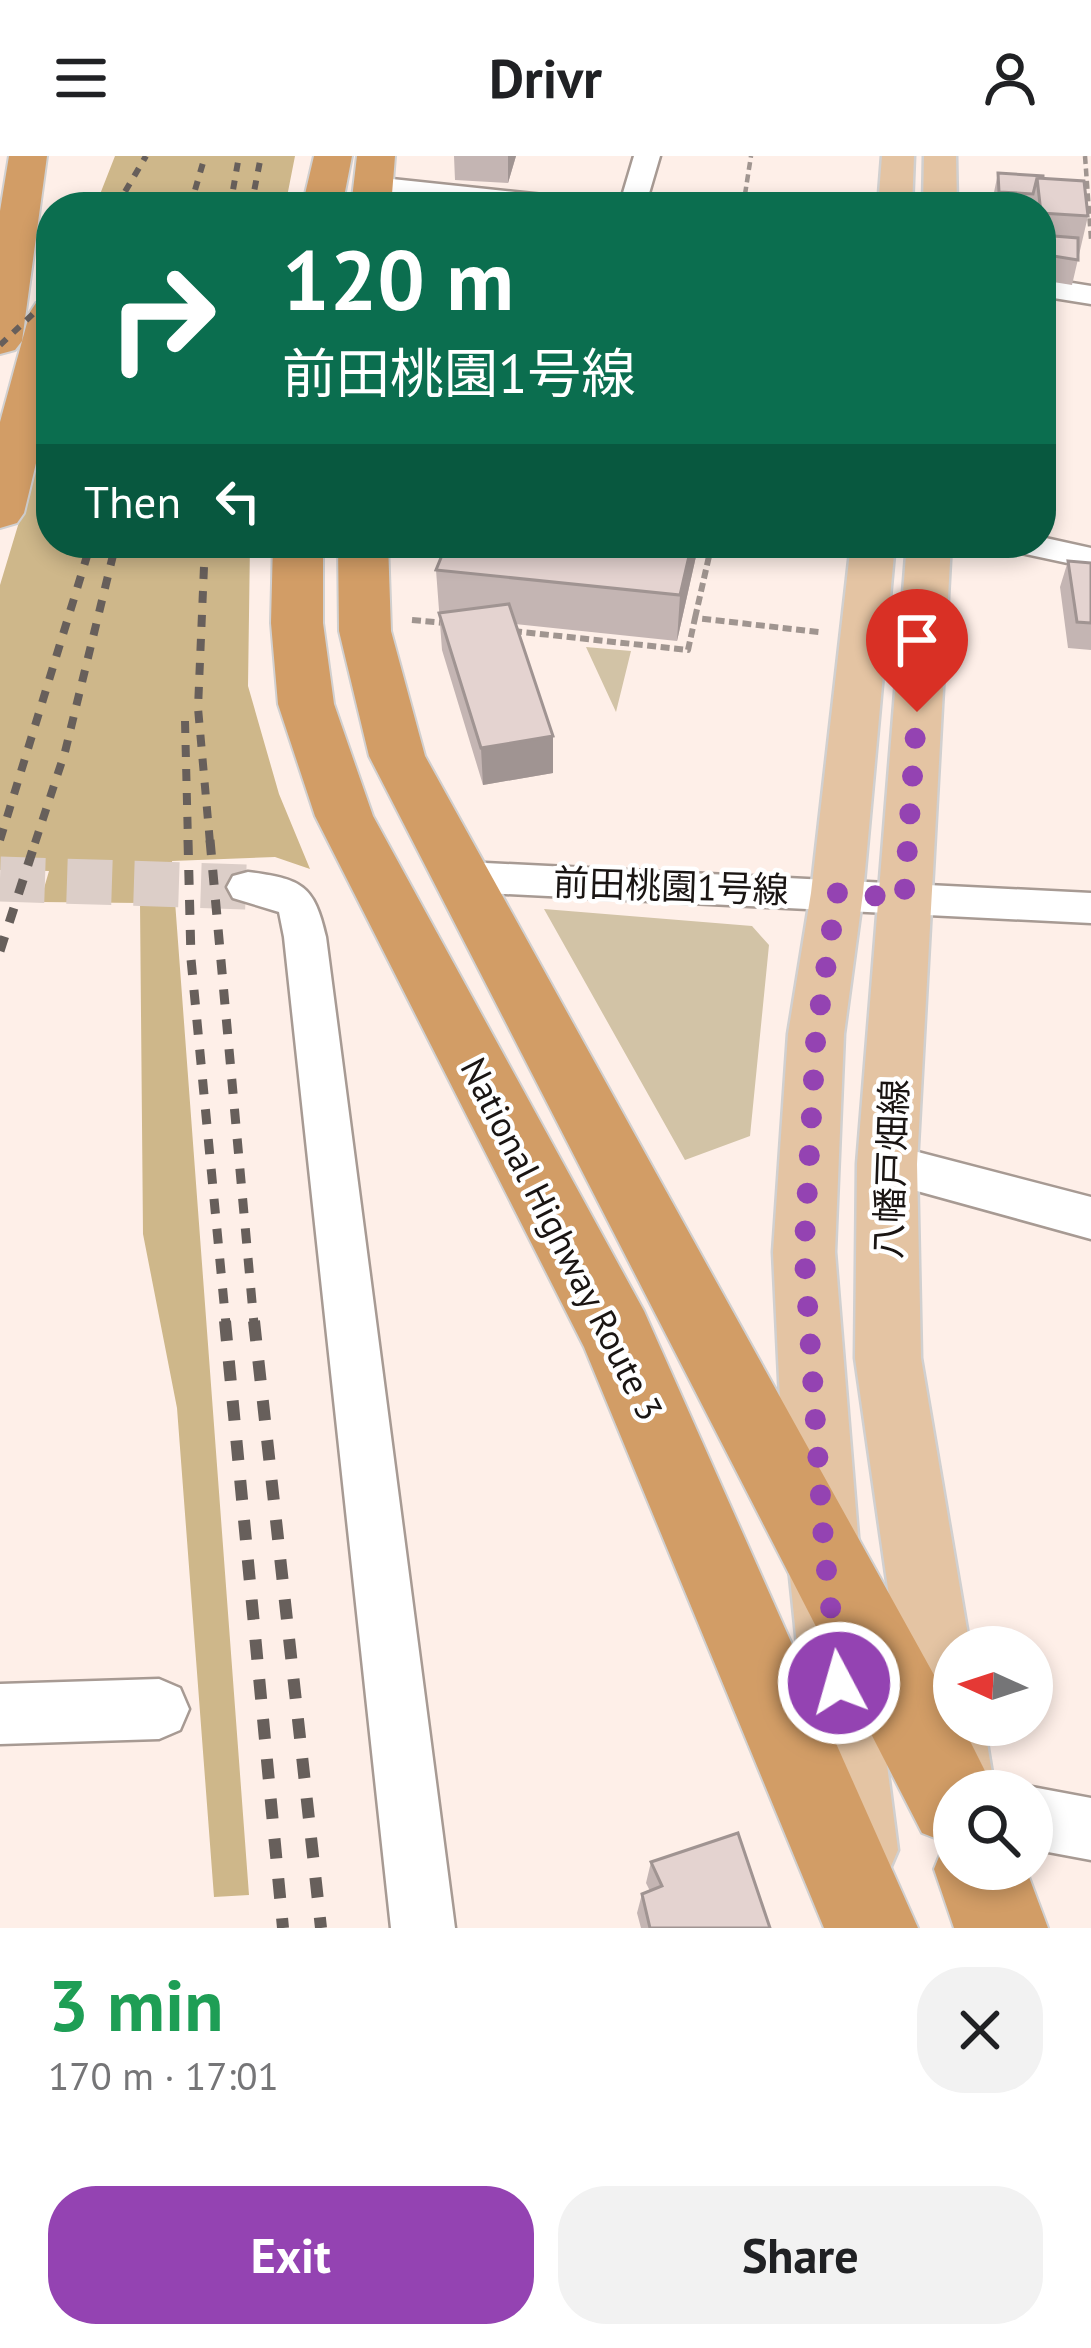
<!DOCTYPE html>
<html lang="en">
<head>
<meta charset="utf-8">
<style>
  :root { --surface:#fff; --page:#f2f2f2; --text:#202124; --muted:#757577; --accent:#9443b2 }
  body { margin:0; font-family:"PT Sans","Noto Sans JP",sans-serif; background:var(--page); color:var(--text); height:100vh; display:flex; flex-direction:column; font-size:45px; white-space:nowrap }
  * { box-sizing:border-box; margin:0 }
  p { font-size:39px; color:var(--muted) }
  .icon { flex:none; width:66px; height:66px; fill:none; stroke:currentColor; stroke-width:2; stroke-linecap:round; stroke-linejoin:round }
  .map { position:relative; height:1772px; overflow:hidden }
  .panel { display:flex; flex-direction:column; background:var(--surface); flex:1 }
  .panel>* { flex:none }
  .guide { position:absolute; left:36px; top:36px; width:1020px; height:366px; border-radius:48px; box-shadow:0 6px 18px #0003; background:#0b6e4f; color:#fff; overflow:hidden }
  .needle { width:78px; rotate:273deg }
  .tools { position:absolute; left:933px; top:1470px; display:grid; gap:24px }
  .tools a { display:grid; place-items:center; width:120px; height:120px; border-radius:50%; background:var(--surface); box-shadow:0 6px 18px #0003; font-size:60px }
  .pin { position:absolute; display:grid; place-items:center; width:102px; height:102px; color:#fff; margin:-123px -51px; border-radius:50% 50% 50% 0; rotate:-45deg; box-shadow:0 0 12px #0007 }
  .pin .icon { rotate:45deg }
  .me { position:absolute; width:132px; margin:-66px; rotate:354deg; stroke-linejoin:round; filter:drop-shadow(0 0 9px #0008) }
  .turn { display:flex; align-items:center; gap:42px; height:252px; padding:0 48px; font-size:54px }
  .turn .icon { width:156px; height:156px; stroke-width:2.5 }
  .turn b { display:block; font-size:84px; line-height:102px }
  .then { display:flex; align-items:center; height:114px; padding:0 48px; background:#0003; gap:24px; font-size:45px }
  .round { display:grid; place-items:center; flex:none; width:126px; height:126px; border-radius:48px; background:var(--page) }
  .overview { display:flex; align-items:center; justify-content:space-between; height:204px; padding:0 48px }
  h1 { font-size:72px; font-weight:700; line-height:90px; color:#1e9e55 }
  .primary-button { display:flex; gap:24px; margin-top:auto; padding:24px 48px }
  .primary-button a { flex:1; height:138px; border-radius:48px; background:var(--accent); color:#fff; font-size:48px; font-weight:700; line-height:138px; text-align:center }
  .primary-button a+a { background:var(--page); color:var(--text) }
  header { display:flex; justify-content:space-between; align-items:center; height:156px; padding:0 48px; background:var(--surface); font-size:54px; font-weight:700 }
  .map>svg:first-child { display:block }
  .green { fill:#d2c3a6 }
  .forest { fill:#ceb78a }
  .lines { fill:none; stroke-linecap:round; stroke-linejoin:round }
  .minor-tunnel { stroke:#dccec8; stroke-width:45; stroke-dasharray:45 22; stroke-linecap:butt }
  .minor-casing { stroke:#a79a93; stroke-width:5 }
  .major-casing { stroke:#d1d0d0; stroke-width:5 }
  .highway-casing { stroke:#d1d0d0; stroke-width:4 }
  .path-far1 { stroke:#a09590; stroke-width:4.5; stroke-dasharray:8 4.5; stroke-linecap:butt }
  .path { stroke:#a09590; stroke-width:6; stroke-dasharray:9 4.5; stroke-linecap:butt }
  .minor { fill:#fff; fill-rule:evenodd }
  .major { fill:#e4c4a3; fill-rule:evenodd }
  .highway { fill:#d29d66; fill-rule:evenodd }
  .rail-far3 { stroke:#675f5b; stroke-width:6; stroke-dasharray:9 9; stroke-linecap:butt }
  .rail-far2 { stroke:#675f5b; stroke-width:8; stroke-dasharray:12 12; stroke-linecap:butt }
  .rail-far1 { stroke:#675f5b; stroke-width:9; stroke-dasharray:15 15; stroke-linecap:butt }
  .rail { stroke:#675f5b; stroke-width:12; stroke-dasharray:20 20; stroke-linecap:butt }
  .wall { fill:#c4b5b3 }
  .shaded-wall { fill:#a09492 }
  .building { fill:#e4d3d0; stroke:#a09492; stroke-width:3 }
  .route { stroke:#9443b2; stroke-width:21; stroke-dasharray:0 37.8 }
  .labels { text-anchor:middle; stroke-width:9; stroke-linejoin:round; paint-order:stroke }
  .street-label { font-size:36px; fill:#1a1513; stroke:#fff }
</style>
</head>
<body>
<header><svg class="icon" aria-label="menu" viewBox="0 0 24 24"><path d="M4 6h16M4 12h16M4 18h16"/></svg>Drivr<svg class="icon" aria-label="person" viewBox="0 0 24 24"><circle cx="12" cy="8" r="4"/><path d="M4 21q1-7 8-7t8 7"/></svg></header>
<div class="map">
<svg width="1091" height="1772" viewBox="0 0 1091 1772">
  <rect width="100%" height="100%" fill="#feefe8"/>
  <path class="green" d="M 586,491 L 631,495 L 616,556 Z
    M 544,753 L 752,770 L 769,789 L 750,980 L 685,1004 Z"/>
  <path class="forest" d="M 115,0 L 295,0 L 285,51 L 95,51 Z
    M 51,260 L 51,387 L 250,387 L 248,530 L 279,638 L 310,713 L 275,701 L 172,705 L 249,1739 L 214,1741 L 177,1252 L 143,1078 L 140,747 L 40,746 L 49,715 L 0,714 L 0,429 Z"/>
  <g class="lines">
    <path class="minor-tunnel" d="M 0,723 L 248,731"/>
    <defs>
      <path id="minor" d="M 634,0 L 660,0 L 645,51 L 524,51 L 373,37 L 360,29 L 373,21 L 620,47 Z
        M 1041,122 L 1091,130 L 1091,148 L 1041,140 Z
        M 1041,381 L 1091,392 L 1091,412 L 1007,394 L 1002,387 L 1041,387 Z
        M 466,706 L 1091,737 L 1091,767 L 466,736 L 451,732 L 445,721 L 451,710 Z
        M 248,716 C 301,723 314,728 326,781 L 455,1772 L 391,1772 L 284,781 L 279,756 L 233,742 L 227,731 L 233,720 Z
        M 887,988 L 1091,1041 L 1091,1083 L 870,1022 L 863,1008 L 870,994 Z
        M 159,1523 L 180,1532 L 189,1553 L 180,1574 L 159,1583 L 0,1588 L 0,1528 Z
        M 1032,1631 L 1091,1642 L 1091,1704 L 1032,1693 L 1032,1635 L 1022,1635 Z"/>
      <path id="major" d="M 882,0 L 914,0 L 912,51 L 878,51 Z
        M 924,0 L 956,0 L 957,51 L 923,51 Z
        M 851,387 L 895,387 L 863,737 L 844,878 L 835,1096 L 859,1392 L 898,1694 L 886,1722 L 858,1734 L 830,1722 L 818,1694 L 787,1392 L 773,1096 L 788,878 L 811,737 Z
        M 907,387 L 951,387 L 917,1008 L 921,1202 L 970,1491 L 954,1491 L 954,1569 L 984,1569 L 995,1635 L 954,1635 L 954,1673 L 928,1663 L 917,1635 L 855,1202 L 857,1008 Z"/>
      <path id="highway" d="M 9,0 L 47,0 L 22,185 L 15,194 L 0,198 L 0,55 Z
        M 314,0 L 352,0 L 342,51 L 302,51 Z
        M 357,0 L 395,0 L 391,51 L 351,51 Z
        M 51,143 L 51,245 L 24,357 L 17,367 L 0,372 L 0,266 L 30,156 L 36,147 Z
        M 273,387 L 323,387 L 323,467 L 334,548 L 373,660 L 644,1155 L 918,1772 L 824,1772 L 584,1191 L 315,660 L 278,548 L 271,467 Z
        M 338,387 L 388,387 L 391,475 L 425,600 L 954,1555 L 954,1569 L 962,1569 L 995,1635 L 954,1635 L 954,1713 L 1026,1713 L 1048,1772 L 954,1772 L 934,1713 L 945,1686 L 922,1677 L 369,600 L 339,475 Z"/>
    </defs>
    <use href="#minor" class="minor-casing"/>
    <use href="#major" class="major-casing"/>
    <use href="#highway" class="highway-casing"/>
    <path class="path-far1" d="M 1085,0 L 1091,83
      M 743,51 L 751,0"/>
    <path class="path" d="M 695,462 L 712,387
      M 412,464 L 445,467
      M 513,475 L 688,494 L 695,462 L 819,476"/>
    <use href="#minor" class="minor"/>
    <use href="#major" class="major"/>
    <use href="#highway" class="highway"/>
    <path class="rail-far3" d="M 116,51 L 146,0
      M 190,51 L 205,0
      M 230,51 L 239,0
      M 251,51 L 261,0
      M 0,189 L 51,141"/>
    <path class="rail-far2" d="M 205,387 L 198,552 L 210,687
      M 185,565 L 188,687
      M 0,684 L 91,387
      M 35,687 L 65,596 L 116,387"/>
    <path class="rail-far1" d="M 188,684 L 191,803 L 226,1168
      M 210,684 L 254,1168
      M 0,795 L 36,684"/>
    <path class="rail" d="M 225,1165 L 283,1772
      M 254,1165 L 321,1772"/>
  </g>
  <path class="wall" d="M 454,0 L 516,0 L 508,27 L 455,24 Z
    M 998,17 L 1043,22 L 1088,60 L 1072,129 L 1041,124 L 1041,51 L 993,51 L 993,41 Z
    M 699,387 L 677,485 L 515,468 L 553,617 L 483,629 L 442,494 L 436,414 Z
    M 1068,405 L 1091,407 L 1091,494 L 1068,492 L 1060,431 Z
    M 651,1706 L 770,1772 L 641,1772 L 637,1757 L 642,1738 L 650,1735 L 646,1727 Z"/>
  <path class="shaded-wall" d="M 508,0 L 516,0 L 508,27 Z
    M 692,387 L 699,387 L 677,485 L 680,439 Z
    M 553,580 L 553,617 L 483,629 L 481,592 Z"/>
  <path class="building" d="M 998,17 L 1043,20 L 1043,22 L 1037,22 L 1033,38 L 999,36 Z
    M 1037,22 L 1084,25 L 1088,60 L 1041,57 Z
    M 1041,79 L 1078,82 L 1078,104 L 1041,98 Z
    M 447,387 L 692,387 L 680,439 L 436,414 Z
    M 1068,405 L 1091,407 L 1091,467 L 1077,466 Z
    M 509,448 L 553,580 L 481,592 L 439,457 Z
    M 738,1677 L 770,1772 L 650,1772 L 642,1738 L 662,1730 L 651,1706 Z"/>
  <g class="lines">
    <path class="route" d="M 839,1527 L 824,1392 L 804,1096 L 816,878 L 837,737 L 904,742 L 917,556"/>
  </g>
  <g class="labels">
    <g class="street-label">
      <text transform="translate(671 730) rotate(2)" y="13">前田桃園1号線</text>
      <text transform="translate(891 1013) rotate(-88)" y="13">八幡戸畑線</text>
      <text transform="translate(562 1083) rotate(63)" y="13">National Highway Route 3</text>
    </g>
  </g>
</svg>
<div class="tools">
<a><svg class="needle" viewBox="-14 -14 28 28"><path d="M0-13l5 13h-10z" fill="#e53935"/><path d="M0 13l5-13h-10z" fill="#757577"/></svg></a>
<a><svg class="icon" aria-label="search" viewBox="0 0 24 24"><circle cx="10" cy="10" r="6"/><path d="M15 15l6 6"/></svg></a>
</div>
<div class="pin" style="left:917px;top:556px;background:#d93025"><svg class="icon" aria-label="arrive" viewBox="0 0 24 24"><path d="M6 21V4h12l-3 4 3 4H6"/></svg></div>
<svg class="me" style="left:839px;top:1527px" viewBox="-20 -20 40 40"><circle r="17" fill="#9443b2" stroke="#fff" stroke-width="3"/><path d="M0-11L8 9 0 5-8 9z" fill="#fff"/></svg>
<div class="guide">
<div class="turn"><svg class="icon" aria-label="right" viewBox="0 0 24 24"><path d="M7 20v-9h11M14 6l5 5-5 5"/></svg><div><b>120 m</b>前田桃園1号線</div></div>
<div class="then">Then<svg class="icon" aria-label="left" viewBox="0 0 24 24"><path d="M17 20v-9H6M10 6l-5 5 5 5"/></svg></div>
</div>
</div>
<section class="panel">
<div class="overview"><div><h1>3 min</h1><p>170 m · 17:01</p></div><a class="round"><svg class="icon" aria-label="close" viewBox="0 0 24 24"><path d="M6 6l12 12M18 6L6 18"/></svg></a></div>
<div class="primary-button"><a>Exit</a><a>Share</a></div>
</section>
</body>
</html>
